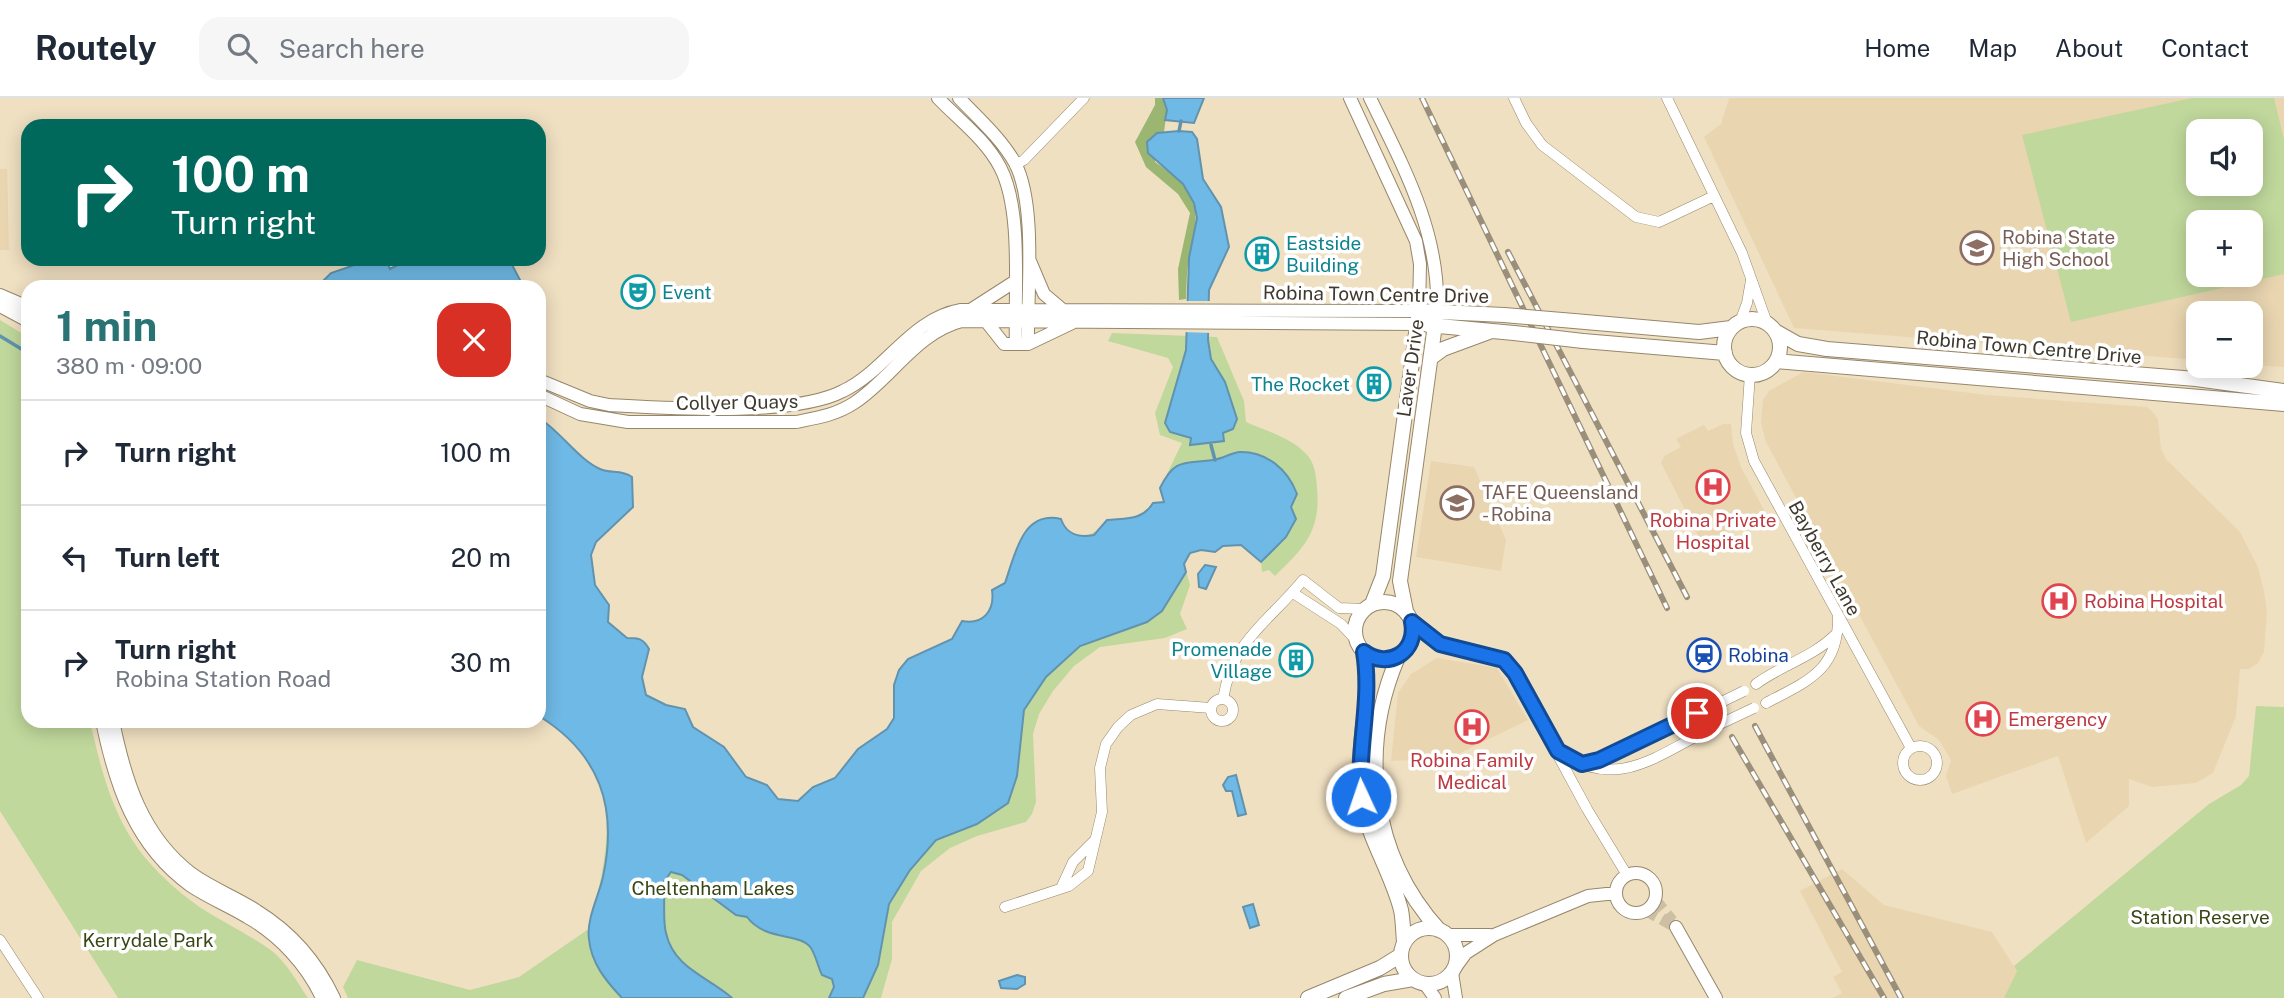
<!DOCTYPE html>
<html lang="en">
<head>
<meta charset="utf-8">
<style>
  :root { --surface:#fff; --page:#f6f6f7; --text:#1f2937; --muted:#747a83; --line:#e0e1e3; --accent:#297374 }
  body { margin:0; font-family:"Public Sans",sans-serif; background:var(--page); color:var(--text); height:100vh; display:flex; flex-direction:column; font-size:26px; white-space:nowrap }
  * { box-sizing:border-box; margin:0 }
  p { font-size:23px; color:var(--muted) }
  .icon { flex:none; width:38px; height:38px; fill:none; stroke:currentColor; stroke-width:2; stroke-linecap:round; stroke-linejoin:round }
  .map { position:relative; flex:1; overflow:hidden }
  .panel { position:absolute; left:21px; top:182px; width:525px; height:448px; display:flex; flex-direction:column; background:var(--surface); border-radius:21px; box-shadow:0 4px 18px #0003 }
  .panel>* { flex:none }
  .hud { position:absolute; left:21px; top:21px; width:525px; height:147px; border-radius:21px; box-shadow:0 4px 18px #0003; background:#00695c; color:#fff; overflow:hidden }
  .buttons { position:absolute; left:2186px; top:21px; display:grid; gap:14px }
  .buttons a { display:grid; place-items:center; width:77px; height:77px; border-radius:14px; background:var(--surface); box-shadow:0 4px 18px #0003; font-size:35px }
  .pin { position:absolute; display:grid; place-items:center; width:60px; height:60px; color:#fff; margin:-30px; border:4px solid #fff; border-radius:50%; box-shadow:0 2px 7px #0007 }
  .me { position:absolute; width:77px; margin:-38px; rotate:357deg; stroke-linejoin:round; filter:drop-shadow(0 0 5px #0008) }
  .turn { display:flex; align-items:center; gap:24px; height:147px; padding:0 35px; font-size:32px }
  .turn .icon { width:91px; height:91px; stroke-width:2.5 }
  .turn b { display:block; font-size:49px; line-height:60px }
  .round { display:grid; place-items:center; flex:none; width:74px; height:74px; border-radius:21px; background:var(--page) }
  .headline { display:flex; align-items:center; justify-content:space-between; height:119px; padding:0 35px }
  h1 { font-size:42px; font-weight:700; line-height:52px; color:var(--accent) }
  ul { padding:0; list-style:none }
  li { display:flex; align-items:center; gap:21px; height:105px; padding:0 35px; border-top:2px solid var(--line) }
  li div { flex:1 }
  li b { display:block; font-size:26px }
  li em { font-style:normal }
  header { display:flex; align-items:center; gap:42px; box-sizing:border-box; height:98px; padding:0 35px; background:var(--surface); border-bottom:2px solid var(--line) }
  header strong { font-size:33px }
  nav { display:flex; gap:38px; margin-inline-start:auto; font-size:24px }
  .search { width:490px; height:63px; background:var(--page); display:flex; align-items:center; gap:18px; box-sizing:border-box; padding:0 24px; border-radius:21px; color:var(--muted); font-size:26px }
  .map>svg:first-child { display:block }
  .built { fill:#e9d5b0; fill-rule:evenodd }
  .green { fill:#c0d89c; fill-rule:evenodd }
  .forest { fill:#9bb670 }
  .water { fill:#6fb9e6; stroke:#6193ae; stroke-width:2 }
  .pier { fill:#f0e0c2 }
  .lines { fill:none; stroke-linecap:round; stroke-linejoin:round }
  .stream { stroke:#6193ae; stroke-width:3.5 }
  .tertiary-tunnel { stroke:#cdbfa4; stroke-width:12; stroke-dasharray:12 6; stroke-linecap:butt }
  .minor-casing { stroke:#96876b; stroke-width:11 }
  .tertiary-casing { stroke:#96876b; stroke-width:14 }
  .secondary-casing { stroke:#96876b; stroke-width:16 }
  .minor { stroke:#fff; stroke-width:10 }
  .tertiary { stroke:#fff; stroke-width:12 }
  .secondary { stroke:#fff; stroke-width:14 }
  .rail-casing { stroke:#9a8f7a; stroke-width:6 }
  .rail { stroke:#fff; stroke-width:3.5; stroke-dasharray:10; stroke-linecap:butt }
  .minor-bridge-casing { stroke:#96876b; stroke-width:11; stroke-linecap:butt }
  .secondary-bridge-casing { stroke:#96876b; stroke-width:16; stroke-linecap:butt }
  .minor-bridge { stroke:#fff; stroke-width:10 }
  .secondary-bridge { stroke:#fff; stroke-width:14 }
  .route-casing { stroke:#114b97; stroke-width:18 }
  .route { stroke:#1a73e8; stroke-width:12 }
  .labels { text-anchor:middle; stroke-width:7; stroke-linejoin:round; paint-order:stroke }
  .education-label { font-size:19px; fill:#785e54; stroke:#fff; text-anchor:start }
  .culture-label { font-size:19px; fill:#0d838f; stroke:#fff; text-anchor:start }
  .street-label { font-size:19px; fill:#3f392d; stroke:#fff }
  .health-label { font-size:19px; fill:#be3a42; stroke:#fff }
  .transit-label { font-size:19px; fill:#164399; stroke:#fff; text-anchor:start }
  .park-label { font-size:19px; fill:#374816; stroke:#fff }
</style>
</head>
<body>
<header>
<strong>Routely</strong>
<div class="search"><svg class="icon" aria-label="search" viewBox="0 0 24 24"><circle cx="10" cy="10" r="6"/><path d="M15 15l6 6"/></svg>Search here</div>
<nav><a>Home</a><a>Map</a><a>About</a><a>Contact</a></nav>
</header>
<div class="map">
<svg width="2284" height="900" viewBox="0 0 2284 900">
  <rect width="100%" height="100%" fill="#f0e0c2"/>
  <path class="built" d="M 1729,0 L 2284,0 L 2284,269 L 2251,267 L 2250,215 L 2198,215 L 2198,262 L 1794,230 L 1704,39 L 1721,26 ZM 2198,33 L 2250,33 L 2250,86 L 2198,86 ZM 2198,124 L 2250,124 L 2250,177 L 2198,177 Z
    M 0,71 L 7,71 L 9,152 L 0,152 Z
    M 1803,274 L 1987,297 L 2147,309 L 2152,313 L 2158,321 L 2161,350 L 2166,361 L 2240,434 L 2258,469 L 2264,493 L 2267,514 L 2264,554 L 2258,565 L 2249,571 L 2240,571 L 2236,618 L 2213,675 L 2196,685 L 2152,689 L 2129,681 L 2129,708 L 2086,745 L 2058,658 L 1952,696 L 1946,678 L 1951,662 L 1939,642 L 1919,628 L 1766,344 L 1761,325 L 1763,302 L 1769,293 Z
    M 1723,326 L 1731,326 L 1733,346 L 1741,369 L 1765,414 L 1703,447 L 1661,365 L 1664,358 L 1681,349 L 1676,341 L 1704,327 L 1708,333 Z
    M 1431,363 L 1474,369 L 1506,442 L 1501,473 L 1416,459 Z
    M 1437,560 L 1497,570 L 1528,622 L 1450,660 L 1391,663 L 1398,595 L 1411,576 Z
    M 1842,771 L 1884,807 L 1992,834 L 2017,873 L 2004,900 L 1833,900 L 1842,895 L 1833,879 L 1842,874 L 1800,793 Z"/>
  <path class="green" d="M 2192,0 L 2274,0 L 2284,42 L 2284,176 L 2071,224 L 2022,37 ZM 2250,33 L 2250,86 L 2198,86 L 2198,33 ZM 2198,124 L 2250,124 L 2250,177 L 2198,177 Z
    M 0,222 L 28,239 L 28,623 L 90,623 C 109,708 125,755 198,808 C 222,824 249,836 272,853 C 287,865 297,884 308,900 L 118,900 L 0,713 Z
    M 1112,235 L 1217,239 L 1244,303 L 1246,324 C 1266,333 1293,340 1308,358 C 1315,367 1316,378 1317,389 C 1321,433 1305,449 1275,478 L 1269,472 L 1262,474 L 1261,464 L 1241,447 L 1223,448 L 1215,454 L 1201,452 L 1190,455 L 1184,466 L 1190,487 L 1180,516 L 1187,531 L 1165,540 L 1100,549 L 1074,568 L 1053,593 L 1039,616 L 1033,636 L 1036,704 L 1032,716 L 1026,724 L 977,738 L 950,750 L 921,773 L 892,824 L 892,861 L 881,900 L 348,900 L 343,889 L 357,862 L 470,892 L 519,879 L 590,830 C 610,742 629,674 539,618 L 539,320 C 560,333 579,362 600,371 C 611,376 621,371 632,379 L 633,409 L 596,444 L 591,457 L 595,487 L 609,507 L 608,524 L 627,540 C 638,540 643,540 649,551 L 642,579 L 646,597 L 666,607 L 685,611 L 693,629 L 724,649 L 746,679 L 767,687 L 778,701 L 798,703 L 813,689 L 835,680 L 858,651 L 887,631 L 894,620 L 894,587 L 899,572 L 908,561 L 952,541 L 962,523 C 983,527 995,513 992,492 L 1005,485 C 1014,457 1023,413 1061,421 C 1069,445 1095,441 1107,422 C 1126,421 1142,422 1153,405 L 1164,404 L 1160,390 L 1182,345 L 1160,337 L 1155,315 L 1173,269 L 1168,260 L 1108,243 Z
    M 2256,608 L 2284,609 L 2284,900 L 2004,900 L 2017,873 L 2014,868 L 2209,706 L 2241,687 L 2249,678 Z"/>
  <path class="forest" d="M 1155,0 L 1163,0 L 1167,12 L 1164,34 L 1157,35 L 1155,64 C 1199,94 1201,108 1190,157 C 1186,171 1187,187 1186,201 L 1179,202 L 1178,171 L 1190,115 L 1178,96 L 1146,69 L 1135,44 L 1155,7 Z"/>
  <path class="water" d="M 1163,0 L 1204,0 L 1194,25 L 1165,22 L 1167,12 Z
    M 1179,33 L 1192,34 L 1197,41 L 1203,81 L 1221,109 L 1229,149 L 1209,192 L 1208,242 L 1211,261 L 1225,284 L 1237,321 L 1233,331 L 1223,335 L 1224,343 L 1190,347 L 1191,340 L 1170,334 L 1165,325 L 1186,252 L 1189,160 L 1197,120 L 1194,105 L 1183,86 L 1148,55 L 1147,44 L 1157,35 Z
    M 372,161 L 390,161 L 387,164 L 390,171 L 409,161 L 509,161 L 520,182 L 513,189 L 317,189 L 331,175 Z
    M 539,320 C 560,333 579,362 600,371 C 611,376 621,371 632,379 L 633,409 L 596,444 L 591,457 L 595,487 L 609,507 L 608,524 L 627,540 C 638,540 643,540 649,551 L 642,579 L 646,597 L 666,607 L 685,611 L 693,629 L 724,649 L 746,679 L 767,687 L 778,701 L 798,703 L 813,689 L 835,680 L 858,651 L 887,631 L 894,620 L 894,587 L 899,572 L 908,561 L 952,541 L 962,523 C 983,527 995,513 992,492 L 1005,485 C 1015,457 1022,412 1061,421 C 1066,436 1079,440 1094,437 L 1107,422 C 1126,420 1142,423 1153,405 L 1164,404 L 1160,390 C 1175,360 1183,366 1213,362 C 1222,361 1231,355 1239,354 C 1267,353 1288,372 1297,396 L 1291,409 L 1296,421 L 1286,439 L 1261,464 L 1241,447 L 1223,448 L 1215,454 L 1201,452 L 1190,455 L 1184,466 L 1186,474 L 1162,513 L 1147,524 L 1080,548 L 1046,579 L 1024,612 L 1017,678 L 1008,705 L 977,726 L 936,742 L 910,772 L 889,806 L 878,867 L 863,900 L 829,900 L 834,889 L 832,881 L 822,877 C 818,869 816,858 811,850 C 800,834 766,844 747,819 L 736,817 L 682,777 L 671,774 L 663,785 C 666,801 662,819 666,835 C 674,871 709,879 732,900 L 622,900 C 606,883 591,865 589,841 C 586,822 599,797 603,779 C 618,709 600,656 539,618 Z
    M 1205,467 L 1216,469 L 1206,491 L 1199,489 L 1198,476 Z
    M 1236,677 L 1246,716 L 1238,718 L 1232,693 L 1226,693 L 1223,687 L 1228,679 Z
    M 1253,806 L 1259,827 L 1250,830 L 1243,809 Z
    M 1017,877 L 1025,879 L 1025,886 L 1017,891 L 1001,890 L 999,883 Z"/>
  <path class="pier" d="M 1182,203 L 1213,203 L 1212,235 L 1182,234 Z"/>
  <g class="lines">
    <path class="stream" d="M 1179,33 L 1181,23
      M 0,238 L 28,255
      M 1211,347 L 1215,362"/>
    <path class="tertiary-tunnel" d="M 1655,802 L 1672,823
      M 1646,812 L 1676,829"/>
    <defs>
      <path id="minor" d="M 1514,0 L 1526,25 L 1542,47 L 1636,119 L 1659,124 L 1714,98
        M 1667,0 L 1742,155 L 1767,225
        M 1015,67 L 1024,62 L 1084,0
        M 1740,224 L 1747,205 L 1751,182
        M 1750,276 L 1746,335 L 1754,363 L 1911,650
        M 1293,495 L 1341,526 L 1356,542
        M 1412,524 C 1446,560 1483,543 1509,567 L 1587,711 L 1627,777
        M 1756,586 C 1780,568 1813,559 1835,537
        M1211 612a11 11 0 1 1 22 0a11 11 0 1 1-22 0Z
        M 1223,601 C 1233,541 1267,526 1303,482 L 1339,510 L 1365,511
        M 1766,605 C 1808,583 1839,572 1838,518
        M1903 665a17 17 0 1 1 34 0a17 17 0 1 1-34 0Z
        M 1558,653 C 1614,693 1654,660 1706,633
        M 1582,666 L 1599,662 L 1697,615
        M 1061,790 L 1073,764 L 1094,743
        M 1005,809 L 1069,788 L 1088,773 L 1102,714 L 1100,670 L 1106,646 L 1118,629 L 1131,617 L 1157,606 L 1211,610
        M 0,842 L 38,900"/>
      <path id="tertiary" d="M 938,0 C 959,22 986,42 1000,69 C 1023,112 1014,196 1016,246
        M 959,0 C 978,20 1001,40 1015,65 C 1037,107 1027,197 1028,246
        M 1370,0 C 1403,68 1440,134 1437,212
        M 1030,163 L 1044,196 L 1063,212
        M 0,197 L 28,209
        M 0,208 L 28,223
        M 972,211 L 1014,184
        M 985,222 L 1004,246 L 1028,246 L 1072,225
        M 539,282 L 590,303 L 609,307 C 668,310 793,319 843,293 C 887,272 910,221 961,212 L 1419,213 L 1420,166 L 1416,143 L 1350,0
        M 539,297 L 580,316 L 628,324 L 796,324 C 816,320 836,317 854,305 C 891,281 917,234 962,223 L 1418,226
        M 102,623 C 115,687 135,748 191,788 C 209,800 229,808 247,819 C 279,837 307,867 322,900
        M 113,623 C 125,682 142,738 192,776 C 213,791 236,799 257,813 C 291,834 317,864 334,900
        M1616 795a20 20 0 1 1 40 0a20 20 0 1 1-40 0Z
        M 1676,829 L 1716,900
        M 1447,837 L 1490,837
        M 1455,870 L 1466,855 L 1494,837 L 1588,798 L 1616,795
        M 1452,875 L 1456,900
        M 1425,886 L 1435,900"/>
      <path id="secondary" d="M1724 249a28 28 0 1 1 56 0a28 28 0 1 1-56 0Z
        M 1574,223 L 1699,234 L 1731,230
        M 1428,227 L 1514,235
        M 1775,233 L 1798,246 L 1827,251 L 2196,281 L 2284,293
        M 1583,243 L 1725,255
        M 1432,259 L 1443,251 L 1489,234
        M 1776,263 L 2284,306
        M1355 533a29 29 0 1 1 58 0a29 29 0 1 1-58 0Z
        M 1372,506 L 1383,478 L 1419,213 L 1504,217
        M 1406,513 L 1400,483 L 1437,212
        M 1364,554 C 1373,603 1354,650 1361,699 C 1367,739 1391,773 1401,812 C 1403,822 1403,833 1404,844
        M 1398,559 C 1359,650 1370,756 1439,832
        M1401 858a28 28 0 1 1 56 0a28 28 0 1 1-56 0Z
        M 1308,900 L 1380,870 L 1401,857
        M 1346,900 L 1384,886 L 1413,881"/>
    </defs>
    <use href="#minor" class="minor-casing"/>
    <use href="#tertiary" class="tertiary-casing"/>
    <use href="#secondary" class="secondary-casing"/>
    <use href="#minor" class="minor"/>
    <use href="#tertiary" class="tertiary"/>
    <use href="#secondary" class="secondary"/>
    <defs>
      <path id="rail" d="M 1422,0 L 1667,510
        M 1508,154 L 1687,499
        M 1755,628 L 1901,900
        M 1732,639 L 1884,900"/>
    </defs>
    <use href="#rail" class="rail-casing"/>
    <use href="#rail" class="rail"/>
    <defs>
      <path id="minor-bridge" d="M 1709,610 L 1744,593
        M 1718,627 L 1754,610"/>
      <path id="secondary-bridge" d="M 1504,217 L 1574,223
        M 1514,235 L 1583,243"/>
    </defs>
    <use href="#minor-bridge" class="minor-bridge-casing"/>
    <use href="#secondary-bridge" class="secondary-bridge-casing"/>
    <use href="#minor-bridge" class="minor-bridge"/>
    <use href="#secondary-bridge" class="secondary-bridge"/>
  </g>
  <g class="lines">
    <defs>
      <path id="route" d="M 1361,699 C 1357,650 1372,603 1364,554 C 1388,572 1418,554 1412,524 L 1440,546 L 1504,562 L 1515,575 L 1558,653 L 1582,666 L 1599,662 L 1697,615"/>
    </defs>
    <use href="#route" class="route-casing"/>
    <use href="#route" class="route"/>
  </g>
  <defs>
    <symbol id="school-ring" viewBox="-11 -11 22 22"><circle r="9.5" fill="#fff" stroke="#8d6e63" stroke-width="1.5"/><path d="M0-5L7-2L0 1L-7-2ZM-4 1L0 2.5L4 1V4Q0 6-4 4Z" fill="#8d6e63"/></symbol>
    <symbol id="building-ring" viewBox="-11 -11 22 22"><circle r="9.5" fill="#fff" stroke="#0f9aa8" stroke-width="1.5"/><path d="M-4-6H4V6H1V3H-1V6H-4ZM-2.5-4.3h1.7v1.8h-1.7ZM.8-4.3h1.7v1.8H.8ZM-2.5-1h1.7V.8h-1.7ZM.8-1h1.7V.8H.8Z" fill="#0f9aa8"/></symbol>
    <symbol id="theatre-ring" viewBox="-11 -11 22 22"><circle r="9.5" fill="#fff" stroke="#0f9aa8" stroke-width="1.5"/><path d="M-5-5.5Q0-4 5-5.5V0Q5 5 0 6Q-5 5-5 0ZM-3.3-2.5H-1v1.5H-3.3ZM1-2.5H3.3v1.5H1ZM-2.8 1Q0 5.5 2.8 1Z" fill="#0f9aa8"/></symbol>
    <symbol id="hospital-ring" viewBox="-11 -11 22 22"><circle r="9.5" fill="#fff" stroke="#e0444e" stroke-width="1.5"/><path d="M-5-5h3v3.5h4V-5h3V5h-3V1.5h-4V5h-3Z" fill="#e0444e"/></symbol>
    <symbol id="university-ring" viewBox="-11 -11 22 22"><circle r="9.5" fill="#fff" stroke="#8d6e63" stroke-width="1.5"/><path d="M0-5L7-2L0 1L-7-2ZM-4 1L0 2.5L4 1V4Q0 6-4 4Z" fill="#8d6e63"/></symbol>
    <symbol id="station-ring" viewBox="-11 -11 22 22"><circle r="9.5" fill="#fff" stroke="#1a4fb4" stroke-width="1.5"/><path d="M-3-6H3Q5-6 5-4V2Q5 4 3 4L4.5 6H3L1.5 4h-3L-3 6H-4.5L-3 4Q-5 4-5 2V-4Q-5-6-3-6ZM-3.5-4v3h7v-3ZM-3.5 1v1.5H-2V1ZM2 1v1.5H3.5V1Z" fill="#1a4fb4"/></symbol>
  </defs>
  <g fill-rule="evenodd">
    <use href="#school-ring" x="1958" y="131" width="38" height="38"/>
    <use href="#building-ring" x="1243" y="137" width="38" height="38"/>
    <use href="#theatre-ring" x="619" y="175" width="38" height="38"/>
    <use href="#building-ring" x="1355" y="267" width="38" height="38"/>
    <use href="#hospital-ring" x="1694" y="370" width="38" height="38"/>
    <use href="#university-ring" x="1438" y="386" width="38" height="38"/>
    <use href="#hospital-ring" x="2040" y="484" width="38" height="38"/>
    <use href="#station-ring" x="1685" y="538" width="38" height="38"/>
    <use href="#building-ring" x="1277" y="543" width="38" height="38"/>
    <use href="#hospital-ring" x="1964" y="602" width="38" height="38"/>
    <use href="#hospital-ring" x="1453" y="610" width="38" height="38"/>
  </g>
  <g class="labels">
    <g class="education-label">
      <text x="2002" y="146">Robina State<tspan x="2002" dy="22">High School</tspan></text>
      <text x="1482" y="401">TAFE Queensland<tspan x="1482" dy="22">- Robina</tspan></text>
    </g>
    <g class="culture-label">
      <text x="1286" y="152">Eastside<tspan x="1286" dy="22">Building</tspan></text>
      <text x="662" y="201">Event</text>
      <text x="1350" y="293" text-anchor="end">The Rocket</text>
      <text x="1272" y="558" text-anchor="end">Promenade<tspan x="1272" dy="22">Village</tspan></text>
    </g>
    <g class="street-label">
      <text transform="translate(1376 196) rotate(1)" y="7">Robina Town Centre Drive</text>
      <text transform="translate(2029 249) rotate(5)" y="7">Robina Town Centre Drive</text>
      <text transform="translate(1410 270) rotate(-82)" y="7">Laver Drive</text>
      <text transform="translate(737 304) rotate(-1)" y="7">Collyer Quays</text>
      <text transform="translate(1825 460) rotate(61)" y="7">Bayberry Lane</text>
    </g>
    <g class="health-label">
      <text x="1713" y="429">Robina Private<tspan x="1713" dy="22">Hospital</tspan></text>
      <text x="2084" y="510" text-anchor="start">Robina Hospital</text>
      <text x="2008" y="628" text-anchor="start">Emergency</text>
      <text x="1472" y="669">Robina Family<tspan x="1472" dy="22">Medical</tspan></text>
    </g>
    <g class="transit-label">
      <text x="1728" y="564">Robina</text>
    </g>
    <g class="park-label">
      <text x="713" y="797">Cheltenham Lakes</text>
      <text x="2200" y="826">Station Reserve</text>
      <text x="148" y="849">Kerrydale Park</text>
    </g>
  </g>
</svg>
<div class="buttons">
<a><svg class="icon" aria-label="sound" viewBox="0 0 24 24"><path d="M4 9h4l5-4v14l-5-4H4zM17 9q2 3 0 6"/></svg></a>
<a>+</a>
<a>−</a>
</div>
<div class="pin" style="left:1697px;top:615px;background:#d93025"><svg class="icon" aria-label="arrive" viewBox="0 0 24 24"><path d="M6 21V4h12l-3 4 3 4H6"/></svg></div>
<svg class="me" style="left:1361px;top:699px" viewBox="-20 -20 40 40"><circle r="17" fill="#1a73e8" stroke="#fff" stroke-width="3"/><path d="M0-11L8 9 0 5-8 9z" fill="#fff"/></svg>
<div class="hud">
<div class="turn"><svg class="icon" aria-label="right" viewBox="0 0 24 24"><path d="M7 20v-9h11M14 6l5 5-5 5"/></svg><div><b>100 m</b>Turn right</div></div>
</div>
<section class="panel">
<div class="headline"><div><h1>1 min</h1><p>380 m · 09:00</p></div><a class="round" style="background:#d93025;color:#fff"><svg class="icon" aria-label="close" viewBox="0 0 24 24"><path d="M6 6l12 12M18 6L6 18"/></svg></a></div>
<ul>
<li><svg class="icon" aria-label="right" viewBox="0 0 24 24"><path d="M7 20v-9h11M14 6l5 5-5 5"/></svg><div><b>Turn right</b></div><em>100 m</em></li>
<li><svg class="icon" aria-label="left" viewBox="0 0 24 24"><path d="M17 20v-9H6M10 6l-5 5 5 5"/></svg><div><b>Turn left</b></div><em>20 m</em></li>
<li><svg class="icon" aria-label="right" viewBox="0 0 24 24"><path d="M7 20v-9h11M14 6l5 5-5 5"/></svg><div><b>Turn right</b><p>Robina Station Road</p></div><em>30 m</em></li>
</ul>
</section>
</div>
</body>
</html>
